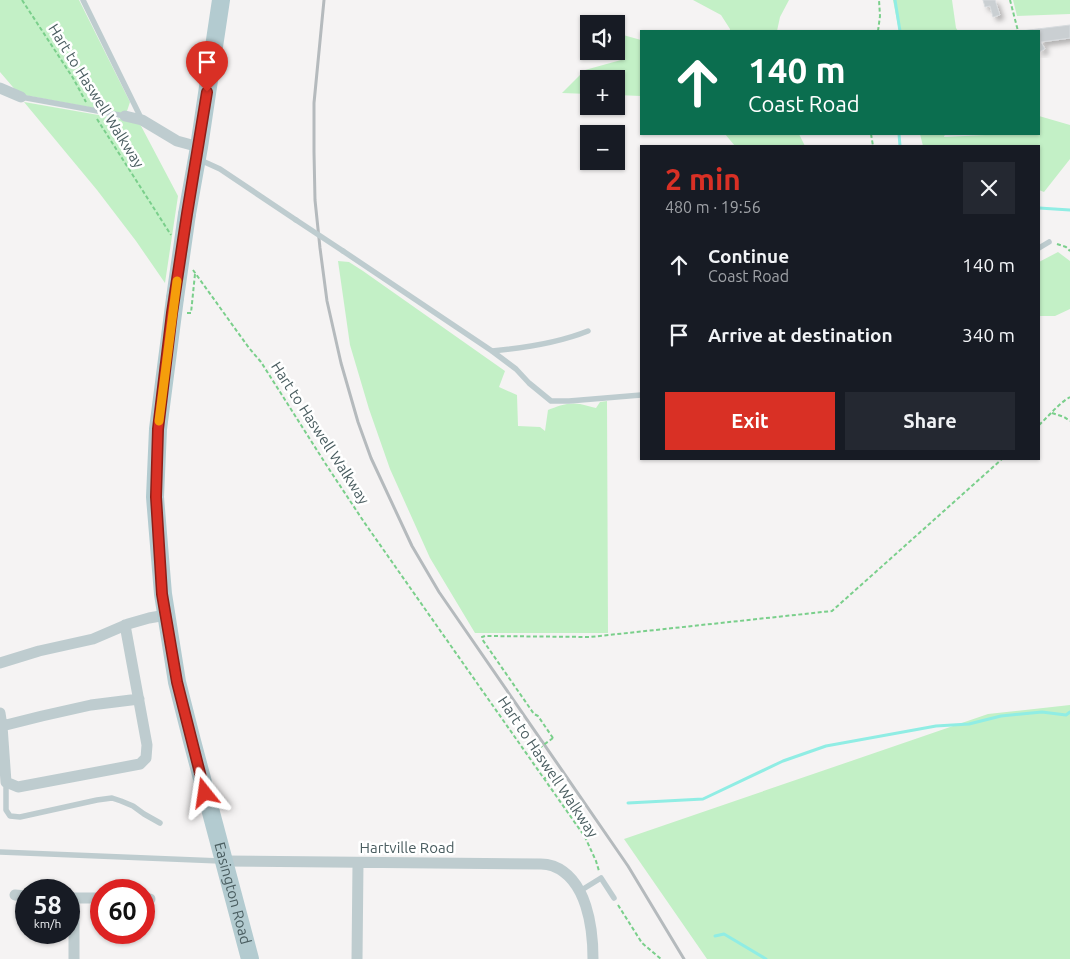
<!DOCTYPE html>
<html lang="en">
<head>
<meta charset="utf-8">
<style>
  :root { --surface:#171b24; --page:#242831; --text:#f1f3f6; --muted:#9ea1a6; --accent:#d93025 }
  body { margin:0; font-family:Ubuntu,sans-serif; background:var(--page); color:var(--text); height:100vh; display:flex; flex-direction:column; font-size:19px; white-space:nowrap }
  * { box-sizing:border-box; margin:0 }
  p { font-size:16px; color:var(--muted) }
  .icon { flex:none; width:28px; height:28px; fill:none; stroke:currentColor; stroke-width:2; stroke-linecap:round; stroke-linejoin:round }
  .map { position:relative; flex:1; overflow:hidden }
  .drawer { position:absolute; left:640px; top:145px; width:400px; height:315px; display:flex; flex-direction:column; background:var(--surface); border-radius:0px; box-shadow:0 1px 4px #0004 }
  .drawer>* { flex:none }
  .hud { position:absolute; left:640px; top:30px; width:400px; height:105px; border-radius:0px; box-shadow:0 1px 4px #0004; background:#0b6e4f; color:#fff; overflow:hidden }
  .tools { position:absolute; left:580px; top:15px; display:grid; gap:10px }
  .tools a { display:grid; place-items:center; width:45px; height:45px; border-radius:0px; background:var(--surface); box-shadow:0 1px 4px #0004; font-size:25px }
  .speed { position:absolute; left:15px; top:879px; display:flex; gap:10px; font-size:25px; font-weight:700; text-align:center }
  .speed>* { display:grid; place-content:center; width:65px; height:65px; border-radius:50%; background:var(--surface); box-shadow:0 1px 4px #0004; line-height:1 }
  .speed small { font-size:12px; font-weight:400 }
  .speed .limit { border:8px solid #d22; background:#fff; color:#111 }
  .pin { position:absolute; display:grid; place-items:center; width:42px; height:42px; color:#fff; margin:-51px -21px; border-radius:50% 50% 50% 0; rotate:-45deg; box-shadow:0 0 5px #0007 }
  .pin .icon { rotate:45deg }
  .me { position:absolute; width:55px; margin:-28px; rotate:345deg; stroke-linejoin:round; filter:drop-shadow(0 0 4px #0008) }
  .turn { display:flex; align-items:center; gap:18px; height:105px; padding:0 25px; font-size:22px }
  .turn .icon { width:65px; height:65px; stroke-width:2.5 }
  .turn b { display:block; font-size:35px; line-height:42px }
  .round { display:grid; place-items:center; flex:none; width:52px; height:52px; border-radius:0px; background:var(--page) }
  .overview { display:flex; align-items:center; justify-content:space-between; height:85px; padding:0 25px }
  h1 { font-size:30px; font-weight:600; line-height:38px; color:var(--accent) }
  .primary-button { display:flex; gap:10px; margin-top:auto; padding:10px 25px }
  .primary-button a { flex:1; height:58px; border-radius:0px; background:var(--accent); color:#fff; font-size:20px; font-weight:600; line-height:58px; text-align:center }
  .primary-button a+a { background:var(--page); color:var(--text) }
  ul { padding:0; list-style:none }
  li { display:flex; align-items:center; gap:15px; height:70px; padding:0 25px }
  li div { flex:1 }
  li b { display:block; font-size:19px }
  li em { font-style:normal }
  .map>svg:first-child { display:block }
  .green { fill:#c3f0c6 }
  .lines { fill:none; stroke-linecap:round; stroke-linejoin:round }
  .stream { stroke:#90ede4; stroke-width:3 }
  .building { fill:#cacfd2; stroke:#d7dbde; filter:url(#shadow) }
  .path { stroke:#7acf8b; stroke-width:2; stroke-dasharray:4 2.5; stroke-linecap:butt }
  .service { stroke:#becccf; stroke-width:5.5 }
  .minor { stroke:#becccf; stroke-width:11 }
  .primary { stroke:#b3cbd0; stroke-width:18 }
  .rail { stroke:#b5babd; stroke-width:3 }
  .path-bridge { stroke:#7acf8b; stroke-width:2; stroke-dasharray:4 2.5; stroke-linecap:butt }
  .service-bridge { stroke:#becccf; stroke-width:5.5 }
  .primary-bridge { stroke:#b3cbd0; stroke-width:18 }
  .route-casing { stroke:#8d1f18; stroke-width:12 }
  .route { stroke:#d93025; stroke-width:9 }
  .slow { stroke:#f59e0b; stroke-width:9 }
  .labels { text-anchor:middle; stroke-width:5; stroke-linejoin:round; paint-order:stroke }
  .street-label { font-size:15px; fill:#4a5d60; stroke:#fff }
</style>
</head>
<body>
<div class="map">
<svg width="1070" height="959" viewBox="0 0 1070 959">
  <defs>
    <filter id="shadow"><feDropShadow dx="4" dy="4" stdDeviation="2.5" flood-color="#0004"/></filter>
  </defs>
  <rect width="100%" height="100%" fill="#f5f3f3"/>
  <path class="green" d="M 0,0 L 79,0 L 130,102 L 126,114 L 24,95 L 18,93 L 0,72 Z
    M 693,0 L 789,0 L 780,17 L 777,31 L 730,31 L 730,29 L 721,15 Z
    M 893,0 L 952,0 L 956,28 L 958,31 L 899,31 Z
    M 1013,0 L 1070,0 L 1070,14 L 1017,16 Z
    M 616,33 L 641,40 L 641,96 L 616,95 L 616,79 L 589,79 L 589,94 L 562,93 L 585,70 L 621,60 L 610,51 L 616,51 Z
    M 24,102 L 127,120 L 140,124 L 178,196 L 165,283 L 136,241 L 97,190 Z
    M 1039,116 L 1070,125 L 1070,159 L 1044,192 L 1039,190 L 1039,146 L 923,146 L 920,134 L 945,134 L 944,137 L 1006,134 L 1039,134 Z
    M 725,134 L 799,134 L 805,146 L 735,146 Z
    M 1058,252 L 1070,261 L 1070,309 L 1055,316 L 1039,316 L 1039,262 Z
    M 338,261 L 349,262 L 363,271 L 505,371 L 499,387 L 517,395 L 518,426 L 540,427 L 545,431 L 548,410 C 558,406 568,402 580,404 C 586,405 590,407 596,408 L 600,402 L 607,401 L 608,633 L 475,633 L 430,558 L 390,469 L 369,409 L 350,345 Z
    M 1070,705 L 1070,959 L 707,959 L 624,839 L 988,714 Z"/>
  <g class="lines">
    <path class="stream" d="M 895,0 L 900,31
      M 899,134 L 900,146
      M 1039,208 L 1070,210
      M 628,803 L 703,799 L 783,761 L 826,746 L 936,726 L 969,724 L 1001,716 L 1042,712 L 1066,715 L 1070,712
      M 715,936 L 724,934 L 766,959"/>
  </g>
  <path class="building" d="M 983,0 L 995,0 L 1000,15 L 993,17 L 990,6 L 985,7 Z
    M 1070,25 L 1070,38 L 1041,42 L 1045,49 L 1039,52 L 1039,31 L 1021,31 Z"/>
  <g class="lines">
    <path class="path" d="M 22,0 L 73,78 L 86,102
      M 1010,0 L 1018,31
      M 878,31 L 880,16 L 879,0
      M 97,119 L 171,235
      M 871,134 L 873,146
      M 1057,244 L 1066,247 L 1070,251
      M 193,270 L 249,348 L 261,362 L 327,466 L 364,522 L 585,837 L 596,861 L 599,871
      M 187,313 L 191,313 L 195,274
      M 1052,413 L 1064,417 L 1070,421
      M 1039,425 C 1049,416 1058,404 1070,397
      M 553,738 L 538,716 L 534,714 L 482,639 L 482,637 L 485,636 L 590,637 L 832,611 L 1002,459
      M 534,752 L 550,774 L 544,779
      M 618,905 L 642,943 L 661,959"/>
    <path class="service" d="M 83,0 L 142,120
      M 198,159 L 220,169 L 296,220
      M 1039,248 L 1049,242
      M 343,251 L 492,351 L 516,369 L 529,383 L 551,401 L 569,401 L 641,395
      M 492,351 C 525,348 558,343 588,331
      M 6,782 L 6,810 L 10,816 L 20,817 L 97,800 L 112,798 L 121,801 L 133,806 L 144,814 L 160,823
      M 0,852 L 220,861
      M 580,891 L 601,878 L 614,898"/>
    <path class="minor" d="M 0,88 L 21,97
      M 125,116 L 142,120 L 177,141 L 199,147
      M 0,663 L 39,651 L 93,639 L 128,624 L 149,618 L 166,615
      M 0,713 L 2,726 L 6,782 L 18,787 L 140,764 L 146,758 L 147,745 L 125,625
      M 2,726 L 42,716 L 91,705 L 139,699
      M 224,861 L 541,864 C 545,864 550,865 553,866 C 587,879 593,928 593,959
      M 15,895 L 26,896
      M 144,899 L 150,899
      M 74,959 L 74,898 L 101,898
      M 357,959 L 358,863"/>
    <g class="primary">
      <path d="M 187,214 L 199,147 L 221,0"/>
      <path id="s1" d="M 175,298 L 158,429 L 155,497 L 163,594 L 177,682 L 192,741 L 250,959"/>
    </g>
    <path class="rail" d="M 324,0 L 314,103 L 314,152 L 315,200 L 320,248 L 327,301 L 341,363 L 358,422 L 371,458 L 412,546 L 439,592 L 628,866 L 684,959"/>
    <path class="path-bridge" d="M 534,752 L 553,738"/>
    <path class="service-bridge" d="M 21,97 L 125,116
      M 296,220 L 343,251"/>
    <path class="primary-bridge" d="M 175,298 L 187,214"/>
  </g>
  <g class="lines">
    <defs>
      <path id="route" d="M 205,793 L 177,682 L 162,594 L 156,497 L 158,429 L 172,313 L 187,214 L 207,92"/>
    </defs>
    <use href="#route" class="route-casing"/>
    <use href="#route" class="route"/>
    <path class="slow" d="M 159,421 L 177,281"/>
  </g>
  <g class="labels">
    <g class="street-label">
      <text transform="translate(96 96) rotate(58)" y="5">Hart to Haswell Walkway</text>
      <text transform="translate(320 433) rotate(57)" y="5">Hart to Haswell Walkway</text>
      <text transform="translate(548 767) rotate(56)" y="5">Hart to Haswell Walkway</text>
      <text x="407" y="853">Hartville Road</text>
      <text dy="5" stroke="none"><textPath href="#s1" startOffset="605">Easington Road</textPath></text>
    </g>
  </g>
</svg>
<div class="tools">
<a><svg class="icon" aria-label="sound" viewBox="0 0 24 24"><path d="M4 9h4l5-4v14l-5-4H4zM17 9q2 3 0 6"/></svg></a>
<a>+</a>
<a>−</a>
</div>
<div class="speed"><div>58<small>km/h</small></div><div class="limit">60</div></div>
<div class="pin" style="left:207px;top:92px;background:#d93025"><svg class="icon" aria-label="arrive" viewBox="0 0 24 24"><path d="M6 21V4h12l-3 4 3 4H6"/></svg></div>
<svg class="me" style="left:205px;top:793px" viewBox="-20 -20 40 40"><path d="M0-17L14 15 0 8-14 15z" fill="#d93025" stroke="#fff" stroke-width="4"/></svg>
<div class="hud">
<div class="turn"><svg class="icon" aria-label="ahead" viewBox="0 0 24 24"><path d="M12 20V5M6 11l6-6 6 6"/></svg><div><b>140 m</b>Coast Road</div></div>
</div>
<section class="drawer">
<div class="overview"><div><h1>2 min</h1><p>480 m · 19:56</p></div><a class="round"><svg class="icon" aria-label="close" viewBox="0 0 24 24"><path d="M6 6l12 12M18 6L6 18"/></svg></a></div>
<ul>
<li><svg class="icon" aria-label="ahead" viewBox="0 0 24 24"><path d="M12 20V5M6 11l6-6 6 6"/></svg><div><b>Continue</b><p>Coast Road</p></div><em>140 m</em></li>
<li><svg class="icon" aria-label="arrive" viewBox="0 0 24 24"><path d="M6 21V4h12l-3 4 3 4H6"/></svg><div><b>Arrive at destination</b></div><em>340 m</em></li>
</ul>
<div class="primary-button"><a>Exit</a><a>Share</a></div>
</section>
</div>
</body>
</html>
